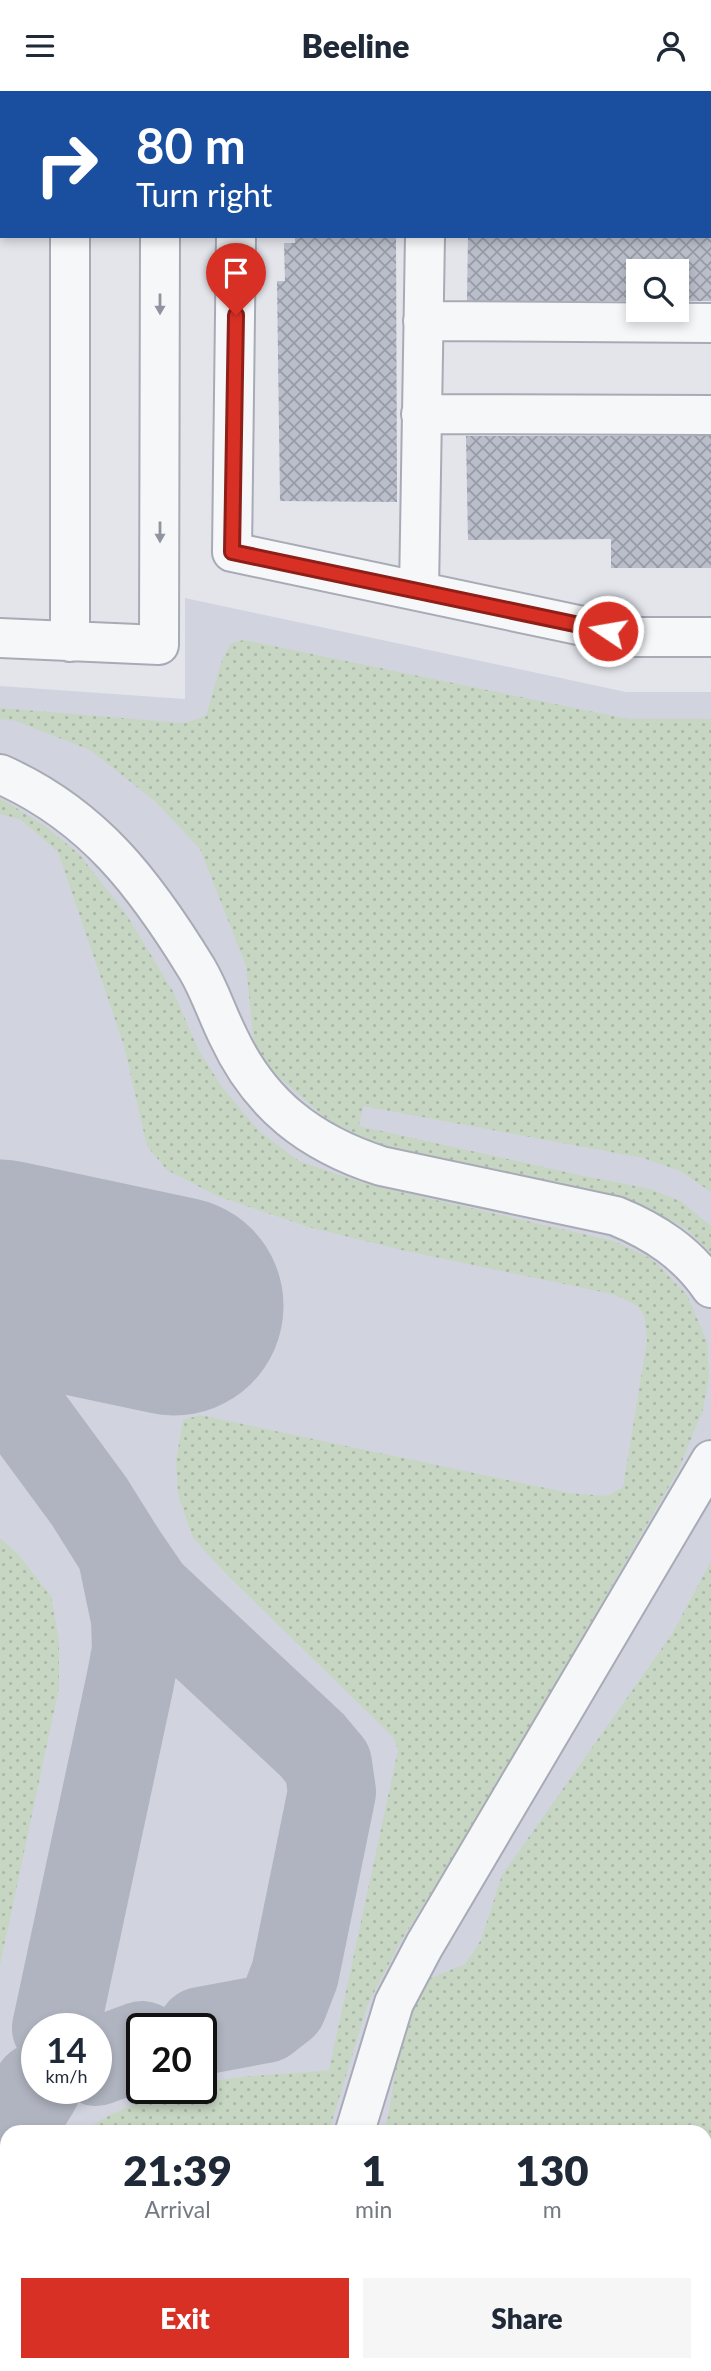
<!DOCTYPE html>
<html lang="en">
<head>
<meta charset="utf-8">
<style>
  :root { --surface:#fff; --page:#f6f6f7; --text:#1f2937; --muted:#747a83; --accent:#d93025 }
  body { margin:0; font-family:Lato,sans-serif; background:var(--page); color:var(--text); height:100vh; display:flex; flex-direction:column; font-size:26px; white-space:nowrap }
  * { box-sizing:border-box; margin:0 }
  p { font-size:23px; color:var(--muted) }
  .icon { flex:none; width:38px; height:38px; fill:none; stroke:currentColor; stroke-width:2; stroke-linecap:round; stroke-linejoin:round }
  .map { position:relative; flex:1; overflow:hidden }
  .sheet { position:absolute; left:0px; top:2034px; width:712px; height:247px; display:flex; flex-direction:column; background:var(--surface); border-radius:21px 21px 0 0; box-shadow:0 4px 10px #0003 }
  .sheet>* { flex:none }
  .top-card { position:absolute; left:0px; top:0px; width:712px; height:147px; box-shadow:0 4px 10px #0003; background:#1a4fa0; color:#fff; overflow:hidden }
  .fabs { position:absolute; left:626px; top:168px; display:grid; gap:14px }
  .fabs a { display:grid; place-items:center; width:63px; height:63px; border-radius:0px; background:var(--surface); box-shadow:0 4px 10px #0003; font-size:35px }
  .speed { position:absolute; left:21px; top:1922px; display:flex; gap:14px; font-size:35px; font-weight:700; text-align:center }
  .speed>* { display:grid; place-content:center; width:91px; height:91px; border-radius:50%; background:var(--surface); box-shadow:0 4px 10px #0003; line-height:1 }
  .speed small { font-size:18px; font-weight:400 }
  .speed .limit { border:4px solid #111; border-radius:10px; background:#fff; color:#111 }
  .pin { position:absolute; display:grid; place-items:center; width:60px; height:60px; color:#fff; margin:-72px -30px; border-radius:50% 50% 50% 0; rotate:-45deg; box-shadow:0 0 7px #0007 }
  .pin .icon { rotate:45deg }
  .me { position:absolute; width:77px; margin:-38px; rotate:282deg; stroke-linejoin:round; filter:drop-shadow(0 0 5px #0008) }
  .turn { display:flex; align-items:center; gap:24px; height:147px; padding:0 21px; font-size:32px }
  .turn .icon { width:91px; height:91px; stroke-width:2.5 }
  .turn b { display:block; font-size:49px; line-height:60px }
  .eta { display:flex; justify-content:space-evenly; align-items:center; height:119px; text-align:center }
  .eta b { font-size:42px; font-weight:800; line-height:49px }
  .cta { display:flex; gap:14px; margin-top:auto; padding:14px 21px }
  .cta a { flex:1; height:80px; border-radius:0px; background:var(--accent); color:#fff; font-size:28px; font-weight:800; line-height:80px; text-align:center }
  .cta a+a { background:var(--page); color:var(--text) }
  header { display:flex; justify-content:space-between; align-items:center; height:91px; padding:0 21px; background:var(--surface); font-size:32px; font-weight:800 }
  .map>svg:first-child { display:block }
  .built { fill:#d1d4de; fill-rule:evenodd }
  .grass { fill:url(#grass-dots) }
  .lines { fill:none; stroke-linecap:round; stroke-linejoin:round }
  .taxiway { stroke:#afb4c0; stroke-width:88 }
  .runway { stroke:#afb4c0; stroke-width:219 }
  .building { fill:url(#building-cross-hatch) }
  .minor-casing { stroke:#a8abb6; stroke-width:42 }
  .minor { stroke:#f6f7f9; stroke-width:38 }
  .oneway { fill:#90949f }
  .route-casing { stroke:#8d1f18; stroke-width:18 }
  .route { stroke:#d93025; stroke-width:12 }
</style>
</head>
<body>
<header><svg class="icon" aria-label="menu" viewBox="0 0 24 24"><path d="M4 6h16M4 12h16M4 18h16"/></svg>Beeline<svg class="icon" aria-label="person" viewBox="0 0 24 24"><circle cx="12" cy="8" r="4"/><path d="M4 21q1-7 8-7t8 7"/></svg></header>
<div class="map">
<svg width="711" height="2280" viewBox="0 0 711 2280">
  <defs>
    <pattern id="grass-dots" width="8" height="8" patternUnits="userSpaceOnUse" patternTransform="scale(1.75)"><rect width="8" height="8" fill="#c7d6c3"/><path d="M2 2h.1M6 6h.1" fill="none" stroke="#abb8a9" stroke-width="1.8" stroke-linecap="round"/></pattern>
    <pattern id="building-cross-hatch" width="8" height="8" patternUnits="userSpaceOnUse" patternTransform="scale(1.75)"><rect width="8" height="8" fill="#babeca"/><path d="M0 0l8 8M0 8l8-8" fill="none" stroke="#979ba6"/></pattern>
  </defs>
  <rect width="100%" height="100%" fill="#e3e5eb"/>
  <path class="built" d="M 185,507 L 626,601 L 711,601 L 711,2189 L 705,2189 L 705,2040 L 7,2040 L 7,2239 L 0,2239 L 0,595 L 185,608 ZM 37,1937 L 96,1937 L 96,1997 L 37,1997 ZM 142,1937 L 201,1937 L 201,1997 L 142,1997 Z"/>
  <path class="grass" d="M 244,549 L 628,628 L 711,628 L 711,1101 L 680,1080 L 643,1067 L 363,1015 L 359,1035 L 584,1085 L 651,1098 L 682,1111 L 711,1135 L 711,1163 L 685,1137 L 644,1115 L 516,1083 L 384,1055 L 330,1031 L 255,965 L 246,875 L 200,758 L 156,711 L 90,659 L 16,630 L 0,628 L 0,617 L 184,632 L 206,625 L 222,569 L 231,552 Z
    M 0,707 L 45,735 L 79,763 L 126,823 L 174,902 L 198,958 L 222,996 L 259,1040 L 299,1070 L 366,1093 L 614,1150 L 652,1168 L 687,1204 L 707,1250 L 709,1286 L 703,1319 L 678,1380 L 490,1706 L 401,1850 L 368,1913 L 329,2040 L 84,2040 C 111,2020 168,1997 201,1997 L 201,1993 C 241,1983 287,1984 329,1979 L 398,1659 L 393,1646 L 228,1485 L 193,1447 L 178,1404 L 176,1370 L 183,1329 L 200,1324 L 569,1402 L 607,1405 L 623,1396 L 647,1250 C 645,1215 644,1217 612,1203 L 406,1160 L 312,1137 L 217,1105 L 167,1079 L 147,1055 L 124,955 L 58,761 L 20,728 L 0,723 Z
    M 0,1447 L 18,1463 L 51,1505 L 59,1549 L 59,1597 L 0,1874 Z
    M 711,1470 L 711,2163 L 705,2163 L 705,2040 L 383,2040 L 388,2026 L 404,1927 L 421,1891 L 465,1873 L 481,1849 L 502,1784 L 672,1543 Z
    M 7,2107 L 7,2187 L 0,2187 L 0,2112 Z"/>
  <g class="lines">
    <path class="taxiway" d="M 0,1289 L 89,1410 L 121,1461 L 135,1528 L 136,1559 L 130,1591 L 56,1937
      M 121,1461 L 149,1502 L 312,1654 L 328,1673 L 332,1701 L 295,1883 L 283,1914 L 265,1928 L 201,1940
      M 96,1971 L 142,1954
      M 0,2044 L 28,2011 L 37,1996"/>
    <path class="runway" d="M 0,1178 L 174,1215"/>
  </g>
  <path class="building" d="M 295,145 L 396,145 L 397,411 L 280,410 L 277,190 L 285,190 L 284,152 L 295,152 Z
    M 468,145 L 711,145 L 711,210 L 677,210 L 677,180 L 639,180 L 639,210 L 467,210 Z
    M 466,345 L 711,345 L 711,477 L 611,477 L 611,448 L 468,449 Z"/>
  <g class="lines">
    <defs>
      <path id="minor" d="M 69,0 L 69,2
        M 160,2 L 160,0
        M 710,26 L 711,26
        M 70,145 L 70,551
        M 236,145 L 232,461 L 635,546 L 711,546
        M 423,230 L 711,232
        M 421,323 L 711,324
        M 419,500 L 425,145
        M 0,547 L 159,554 L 160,145
        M 0,683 C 93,724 145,793 197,878 C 210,900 217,923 228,945 C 260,1014 310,1052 381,1075 L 616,1125 C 655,1141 687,1162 711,1197
        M 355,2040 L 394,1912 L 424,1855 L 711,1369
        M 0,2203 L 7,2203
        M 705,2245 L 711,2245
        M 159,2280 L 196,2273"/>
    </defs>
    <use href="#minor" class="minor-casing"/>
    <use href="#minor" class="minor"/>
  </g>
  <defs><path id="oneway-solid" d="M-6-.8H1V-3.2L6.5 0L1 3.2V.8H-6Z" transform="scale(1.75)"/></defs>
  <g class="oneway">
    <use href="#oneway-solid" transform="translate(160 213) rotate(90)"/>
    <use href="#oneway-solid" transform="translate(160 441) rotate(90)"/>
  </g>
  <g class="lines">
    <defs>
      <path id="route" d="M 236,224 L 232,461 L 608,540"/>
    </defs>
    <use href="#route" class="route-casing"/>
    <use href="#route" class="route"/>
  </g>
</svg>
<div class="fabs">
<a><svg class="icon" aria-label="search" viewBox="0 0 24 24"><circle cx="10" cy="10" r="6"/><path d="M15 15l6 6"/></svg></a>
</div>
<div class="speed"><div>14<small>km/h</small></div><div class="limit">20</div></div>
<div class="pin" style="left:236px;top:224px;background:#d93025"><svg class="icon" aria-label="arrive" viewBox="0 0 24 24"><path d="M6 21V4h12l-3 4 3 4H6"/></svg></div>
<svg class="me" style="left:608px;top:540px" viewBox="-20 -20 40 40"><circle r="17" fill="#d93025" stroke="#fff" stroke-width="3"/><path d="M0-11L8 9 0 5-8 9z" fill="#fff"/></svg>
<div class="top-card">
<div class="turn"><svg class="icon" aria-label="right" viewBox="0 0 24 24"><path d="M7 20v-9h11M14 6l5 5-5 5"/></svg><div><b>80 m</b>Turn right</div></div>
</div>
<section class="sheet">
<div class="eta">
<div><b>21:39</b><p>Arrival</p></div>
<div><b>1</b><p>min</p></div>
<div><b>130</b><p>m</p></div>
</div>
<div class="cta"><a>Exit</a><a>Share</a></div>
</section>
</div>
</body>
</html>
